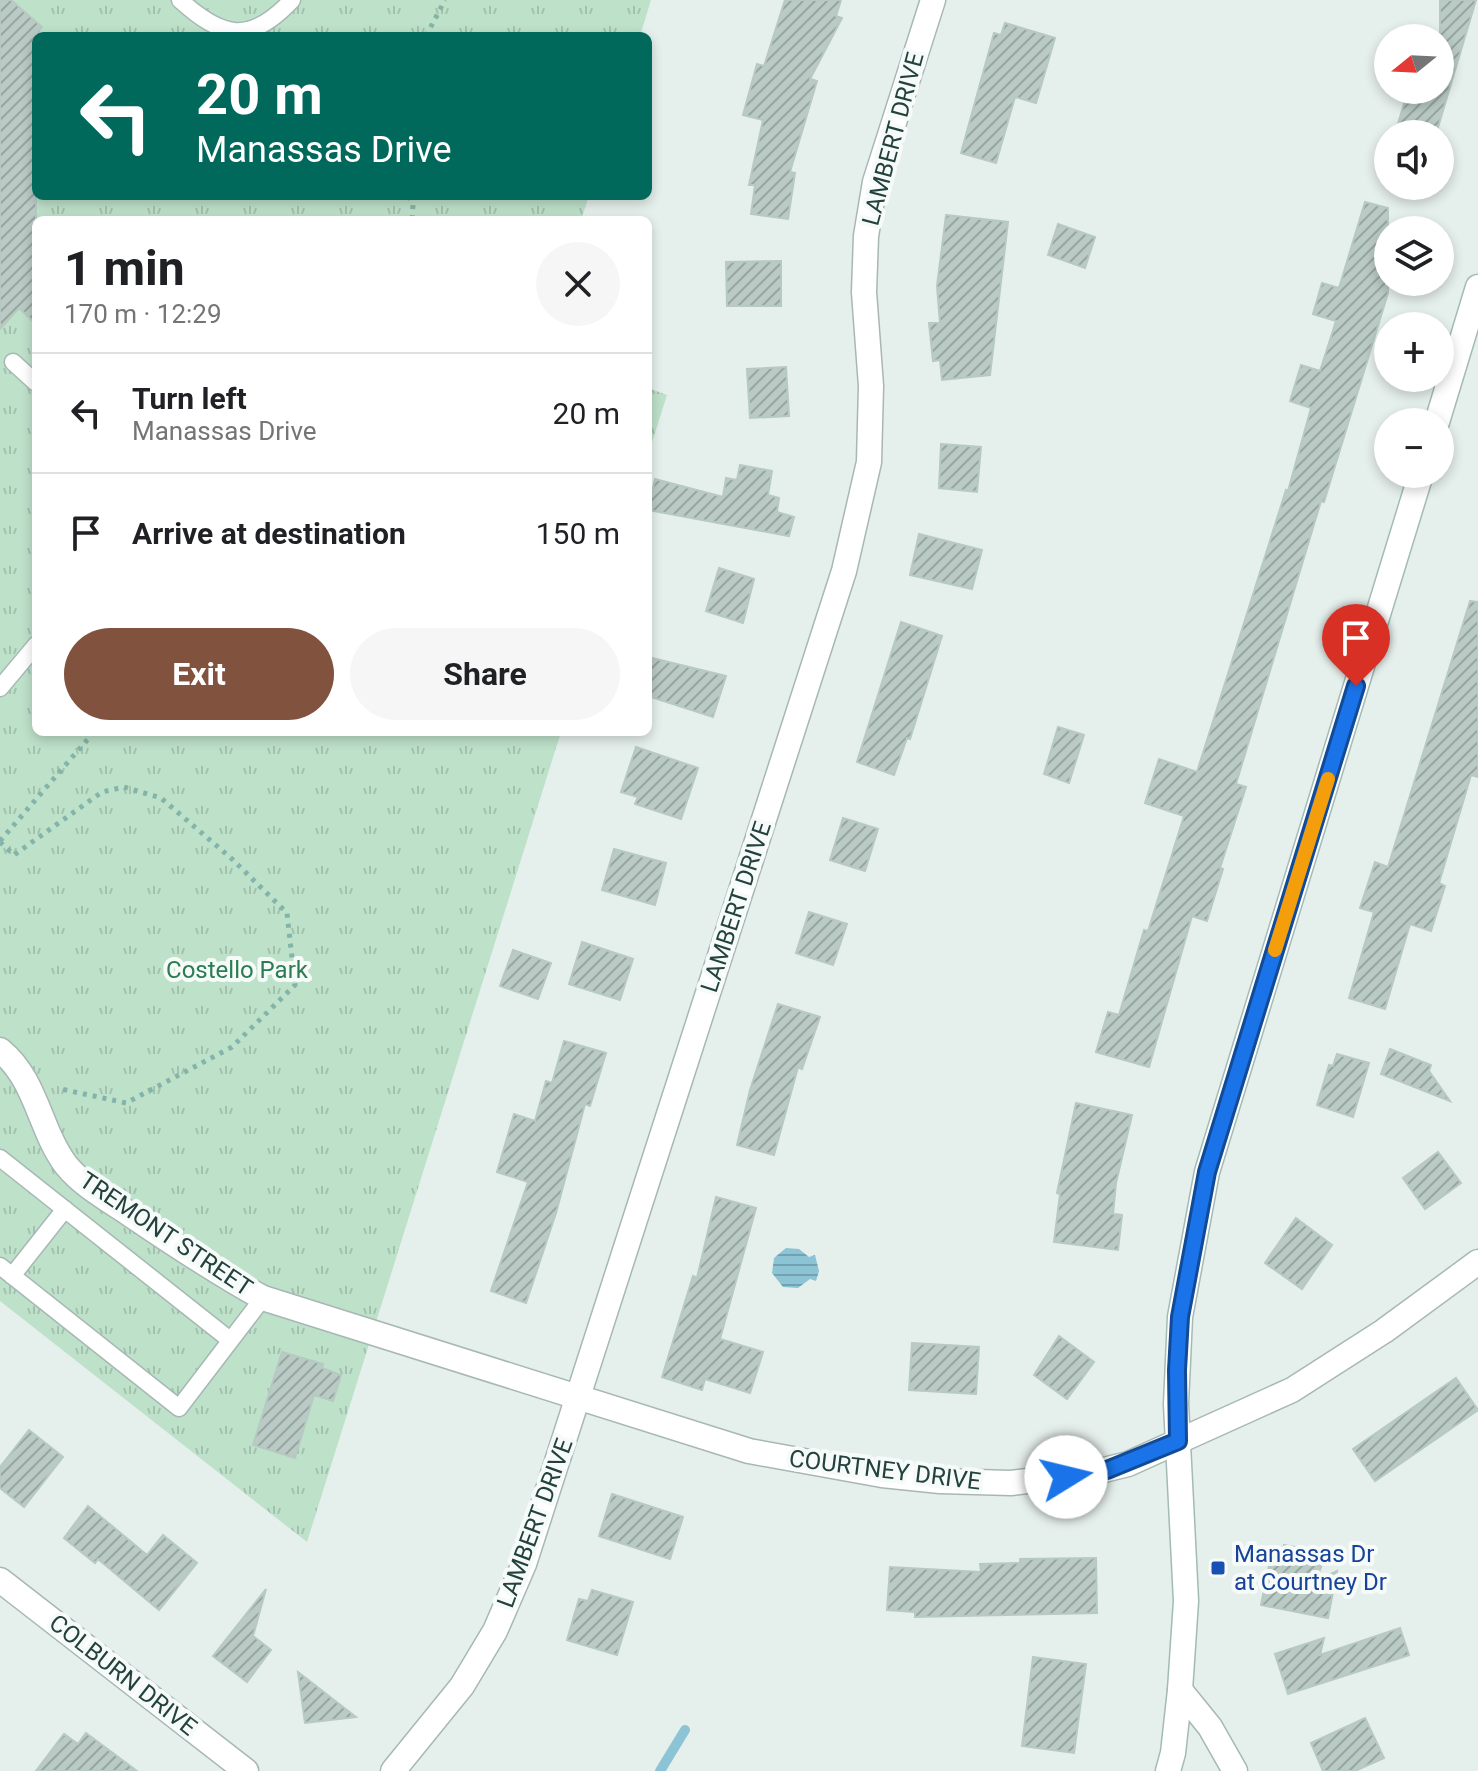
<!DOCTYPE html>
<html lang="en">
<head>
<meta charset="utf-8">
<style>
  :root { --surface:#fff; --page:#f6f6f6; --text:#202124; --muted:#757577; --line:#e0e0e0; --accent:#81523d }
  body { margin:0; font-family:Roboto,sans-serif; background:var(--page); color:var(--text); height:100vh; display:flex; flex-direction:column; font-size:30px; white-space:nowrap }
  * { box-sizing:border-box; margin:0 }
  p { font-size:26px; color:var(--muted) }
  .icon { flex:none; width:44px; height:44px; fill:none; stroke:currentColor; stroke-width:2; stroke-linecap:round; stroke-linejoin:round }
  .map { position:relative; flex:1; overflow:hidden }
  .details { position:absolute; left:32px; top:216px; width:620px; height:520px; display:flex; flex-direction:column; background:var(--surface); border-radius:12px; box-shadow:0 4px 12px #0003 }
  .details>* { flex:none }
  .guide { position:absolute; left:32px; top:32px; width:620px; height:168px; border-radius:12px; box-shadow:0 4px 12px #0003; background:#00695c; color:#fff; overflow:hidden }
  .needle { width:52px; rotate:252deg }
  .fabs { position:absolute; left:1374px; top:24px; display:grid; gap:16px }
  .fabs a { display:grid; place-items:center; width:80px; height:80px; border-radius:50%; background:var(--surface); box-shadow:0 4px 12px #0003; font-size:40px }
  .pin { position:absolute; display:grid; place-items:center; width:68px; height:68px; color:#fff; margin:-82px -34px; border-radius:50% 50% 50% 0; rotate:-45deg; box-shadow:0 0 8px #0007 }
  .pin .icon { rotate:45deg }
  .me { position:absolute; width:88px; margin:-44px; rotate:81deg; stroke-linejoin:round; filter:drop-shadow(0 0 6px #0008) }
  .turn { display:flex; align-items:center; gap:28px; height:168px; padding:0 32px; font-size:36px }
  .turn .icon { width:104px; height:104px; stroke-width:2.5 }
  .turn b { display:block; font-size:56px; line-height:68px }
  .round { display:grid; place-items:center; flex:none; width:84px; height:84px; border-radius:42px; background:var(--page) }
  .headline { display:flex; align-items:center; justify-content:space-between; height:136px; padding:0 32px }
  h1 { font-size:48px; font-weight:700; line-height:60px }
  .cta { display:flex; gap:16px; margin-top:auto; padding:16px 32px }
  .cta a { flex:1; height:92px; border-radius:48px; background:var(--accent); color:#fff; font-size:32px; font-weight:700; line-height:92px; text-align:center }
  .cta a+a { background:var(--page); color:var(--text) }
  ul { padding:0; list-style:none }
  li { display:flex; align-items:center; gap:24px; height:120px; padding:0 32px; border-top:2px solid var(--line) }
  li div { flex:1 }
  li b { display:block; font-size:30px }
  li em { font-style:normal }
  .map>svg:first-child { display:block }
  .park { fill:url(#park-tufts) }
  .water { fill:url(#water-rules) }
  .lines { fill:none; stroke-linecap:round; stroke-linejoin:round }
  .stream { stroke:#8cc4d6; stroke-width:10 }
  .building { fill:url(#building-hatch); stroke:#b7c9c3; stroke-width:2 }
  .service-casing { stroke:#a7b8b4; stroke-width:19 }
  .minor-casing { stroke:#a7b8b4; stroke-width:27 }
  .secondary-casing { stroke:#a3bbb5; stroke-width:27 }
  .path { stroke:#84b4a9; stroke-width:5; stroke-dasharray:4 6; stroke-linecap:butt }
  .service { stroke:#fff; stroke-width:16 }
  .minor { stroke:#fff; stroke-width:24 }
  .secondary { stroke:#fff; stroke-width:24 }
  .route-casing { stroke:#114b97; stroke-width:20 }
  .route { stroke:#1a73e8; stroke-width:14 }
  .slow { stroke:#f59e0b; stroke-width:14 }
  .transit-dot { fill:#1a4fb4; stroke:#f6fbf9; stroke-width:3 }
  .labels { text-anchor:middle; stroke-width:8; stroke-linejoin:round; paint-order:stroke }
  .street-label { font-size:24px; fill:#23423d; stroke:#f6fbf9 }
  .park-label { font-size:24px; fill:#2b7c51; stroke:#f6fbf9 }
  .transit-label { font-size:24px; fill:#164399; stroke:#f6fbf9; text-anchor:start }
</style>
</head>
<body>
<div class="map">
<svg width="1478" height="1771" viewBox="0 0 1478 1771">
  <defs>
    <pattern id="park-tufts" width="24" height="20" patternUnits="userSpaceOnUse" patternTransform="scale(2)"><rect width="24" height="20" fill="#bee1ca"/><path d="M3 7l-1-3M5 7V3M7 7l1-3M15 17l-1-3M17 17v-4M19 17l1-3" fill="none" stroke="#a3c2ae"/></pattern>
    <pattern id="water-rules" width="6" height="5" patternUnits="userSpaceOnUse" patternTransform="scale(2)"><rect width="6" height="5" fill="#8cc4d6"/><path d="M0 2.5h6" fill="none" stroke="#72a1af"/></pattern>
    <pattern id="building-hatch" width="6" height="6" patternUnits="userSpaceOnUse" patternTransform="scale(2)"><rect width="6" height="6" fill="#bacac5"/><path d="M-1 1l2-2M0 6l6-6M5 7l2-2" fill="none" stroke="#97a6a1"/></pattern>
  </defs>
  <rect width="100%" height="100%" fill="#e5efec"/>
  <path class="park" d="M 0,0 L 651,0 L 640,36 L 36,36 L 36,196 L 589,196 L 581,220 L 36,220 L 36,732 L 561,732 L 307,1542 L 0,1301 Z
    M 648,388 L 667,395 L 648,455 Z"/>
  <path class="water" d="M 786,1248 L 799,1249 L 809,1257 L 815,1255 L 819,1271 L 816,1281 L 810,1279 L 798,1288 L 783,1287 L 772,1273 L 774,1258 Z"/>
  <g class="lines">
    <path class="stream" d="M 660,1771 L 685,1730"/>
  </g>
  <path class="building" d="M 0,0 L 11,0 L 42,27 L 36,33 L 36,324 L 19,308 L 0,329 Z
    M 785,0 L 841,0 L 836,16 L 842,18 L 810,79 L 817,81 L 790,172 L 795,173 L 788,219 L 751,214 L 755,185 L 749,185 L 763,120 L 743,115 L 757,64 L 764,66 Z
    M 1440,0 L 1476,0 L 1436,134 L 1395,134 L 1408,90 L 1440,90 Z
    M 1005,23 L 1055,38 L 1036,103 L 1015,97 L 996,163 L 961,153 L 994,33 L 1001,35 Z
    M 1365,202 L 1388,208 L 1388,293 L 1324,502 L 1321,501 L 1236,784 L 1246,787 L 1220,868 L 1223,869 L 1207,921 L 1192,916 L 1149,1067 L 1096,1052 L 1108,1012 L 1119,1015 L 1144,930 L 1148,931 L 1184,816 L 1145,803 L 1159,759 L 1197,772 L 1286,490 L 1288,491 L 1311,408 L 1290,401 L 1301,365 L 1320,371 L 1336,321 L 1313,314 L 1322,283 L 1339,288 Z
    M 946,215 L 1008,222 L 990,375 L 942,380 L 940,360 L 933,361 L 929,323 L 940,323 L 937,286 Z
    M 1058,224 L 1095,237 L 1085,268 L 1048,255 Z
    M 781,261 L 781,306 L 727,306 L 726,262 Z
    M 786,367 L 789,416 L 750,418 L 747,369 Z
    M 941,444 L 981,447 L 977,492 L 939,488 Z
    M 740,465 L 772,471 L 768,495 L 779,498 L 777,512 L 794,517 L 789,536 L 648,510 L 655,479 L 723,497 L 726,478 L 737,480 Z
    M 919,534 L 982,550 L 972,589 L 910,575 Z
    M 719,568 L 754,579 L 743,623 L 706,611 Z
    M 1470,601 L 1478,602 L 1478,777 L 1471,775 L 1439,883 L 1445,886 L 1431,931 L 1410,924 L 1385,1009 L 1349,998 L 1374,912 L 1360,908 L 1375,862 L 1388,867 Z
    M 901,622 L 942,636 L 910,739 L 907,738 L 894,775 L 857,762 Z
    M 648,657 L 726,676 L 713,717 L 648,696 Z
    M 1058,727 L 1084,735 L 1069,783 L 1044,774 Z
    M 636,747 L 698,768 L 681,819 L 635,804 L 638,797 L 621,792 Z
    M 843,818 L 878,829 L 865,871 L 830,860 Z
    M 614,849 L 666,863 L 655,905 L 602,890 Z
    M 809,912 L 847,924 L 833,965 L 796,953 Z
    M 582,942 L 633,959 L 620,1000 L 569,984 Z
    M 513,950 L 551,963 L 538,999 L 500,986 Z
    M 778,1004 L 820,1017 L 802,1069 L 798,1067 L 774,1155 L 737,1145 L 750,1090 Z
    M 564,1041 L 606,1053 L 590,1106 L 585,1104 L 556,1213 L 526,1303 L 491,1291 L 528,1182 L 497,1172 L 514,1114 L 535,1121 L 546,1081 L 552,1083 Z
    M 1390,1049 L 1431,1065 L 1429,1071 L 1450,1101 L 1381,1074 Z
    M 1337,1054 L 1369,1063 L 1353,1117 L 1317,1105 L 1329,1065 L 1333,1066 Z
    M 1076,1103 L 1132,1115 L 1116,1183 L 1113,1214 L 1122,1215 L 1118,1250 L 1054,1242 L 1060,1194 L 1057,1193 Z
    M 1438,1152 L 1461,1183 L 1425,1209 L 1403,1178 Z
    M 716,1197 L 756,1208 L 720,1339 L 763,1352 L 750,1393 L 705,1379 L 702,1390 L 662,1377 L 693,1276 L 697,1278 Z
    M 1296,1218 L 1332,1245 L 1302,1289 L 1265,1263 Z
    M 1059,1336 L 1094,1362 L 1067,1399 L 1034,1375 Z
    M 912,1343 L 979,1347 L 976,1394 L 909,1390 Z
    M 282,1352 L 323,1364 L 322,1368 L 341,1375 L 333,1401 L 314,1395 L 295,1458 L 253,1445 Z
    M 1456,1378 L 1478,1410 L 1375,1481 L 1353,1449 Z
    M 29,1430 L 63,1457 L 24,1507 L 0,1488 L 0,1467 Z
    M 612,1494 L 683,1517 L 670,1559 L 599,1536 Z
    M 88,1506 L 147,1555 L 163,1535 L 197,1563 L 159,1610 L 98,1559 L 95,1563 L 64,1538 Z
    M 1284,1545 L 1326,1553 L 1316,1581 L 1337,1571 L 1328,1618 L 1261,1605 L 1270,1561 L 1280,1563 Z
    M 1096,1558 L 1097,1613 L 915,1617 L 915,1612 L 887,1610 L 890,1567 L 981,1572 L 980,1564 L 1020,1563 L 1020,1559 Z
    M 266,1589 L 253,1636 L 271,1650 L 247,1682 L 213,1656 Z
    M 592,1590 L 633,1602 L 617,1655 L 567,1640 L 579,1599 L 588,1601 Z
    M 1400,1628 L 1409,1655 L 1288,1694 L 1275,1654 L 1324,1638 L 1320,1655 Z
    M 1033,1657 L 1086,1664 L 1074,1753 L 1022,1746 Z
    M 298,1672 L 356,1717 L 305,1723 Z
    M 1365,1718 L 1384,1758 L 1355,1771 L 1323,1771 L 1311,1743 Z
    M 86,1733 L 137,1771 L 36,1771 L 64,1734 L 78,1744 Z"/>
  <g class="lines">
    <defs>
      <path id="service" d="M 180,0 C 222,38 250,45 292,0
        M 13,362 L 36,383
        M 0,688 L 36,645
        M 0,1158 L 230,1340
        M 0,1266 L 179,1408 L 263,1298
        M 12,1276 L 65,1209"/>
      <path id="minor" d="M 0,1050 C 37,1080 39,1129 66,1165 C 82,1185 107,1199 128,1213 C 172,1243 216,1272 263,1298 L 749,1451 L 882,1475 L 940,1481 L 1011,1483 L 1092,1473 L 1128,1464 L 1292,1390 L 1384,1331 L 1478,1262
        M 0,1580 L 246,1771
        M 1180,1690 L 1210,1727 L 1235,1771
        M 393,1771 L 462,1686 L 495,1631 L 524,1564 L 844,571 L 869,462 L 871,386 L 864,292 L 866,236 L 875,182 L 933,0"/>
      <path id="secondary" d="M 1437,422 L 1478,287
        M 1168,1771 L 1173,1753 L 1180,1690 L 1186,1601 L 1176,1404 L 1180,1317 L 1207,1172 L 1421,474"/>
    </defs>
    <use href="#service" class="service-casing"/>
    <use href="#minor" class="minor-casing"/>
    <use href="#secondary" class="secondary-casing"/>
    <path class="path" d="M 426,36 L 445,0
      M 409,196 L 413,205 L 412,220
      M 0,841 L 94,732
      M 0,842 L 14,855 L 102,792 L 124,787 L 161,798 L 232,859 L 287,913 L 295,985 L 232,1047 L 126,1103 L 61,1089"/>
    <use href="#service" class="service"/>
    <use href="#minor" class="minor"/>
    <use href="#secondary" class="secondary"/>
  </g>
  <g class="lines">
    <defs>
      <path id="route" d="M 1066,1477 L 1107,1470 L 1178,1441 L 1177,1370 L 1180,1317 L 1207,1172 L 1356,686"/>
    </defs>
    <use href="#route" class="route-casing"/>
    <use href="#route" class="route"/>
    <path class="slow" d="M 1275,950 L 1328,779"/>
  </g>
  <rect class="transit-dot" x="1210" y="1560" width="16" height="16" rx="4"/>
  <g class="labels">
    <g class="street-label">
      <text transform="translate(893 139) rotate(-75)" y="8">LAMBERT DRIVE</text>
      <text transform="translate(736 907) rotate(-72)" y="8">LAMBERT DRIVE</text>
      <text transform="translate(166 1234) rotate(34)" y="8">TREMONT STREET</text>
      <text transform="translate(885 1470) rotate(7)" y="8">COURTNEY DRIVE</text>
      <text transform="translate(535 1523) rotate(-70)" y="8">LAMBERT DRIVE</text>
      <text transform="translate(123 1675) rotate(38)" y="8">COLBURN DRIVE</text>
    </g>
    <g class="park-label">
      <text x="237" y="978">Costello Park</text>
    </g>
    <g class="transit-label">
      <text x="1234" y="1562">Manassas Dr<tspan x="1234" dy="28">at Courtney Dr</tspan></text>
    </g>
  </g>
</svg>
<div class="fabs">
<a><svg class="needle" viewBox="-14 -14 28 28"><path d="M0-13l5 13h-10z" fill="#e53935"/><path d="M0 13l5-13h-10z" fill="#757577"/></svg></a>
<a><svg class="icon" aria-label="sound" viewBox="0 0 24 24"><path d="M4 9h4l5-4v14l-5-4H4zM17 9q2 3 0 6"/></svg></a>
<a><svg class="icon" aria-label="layers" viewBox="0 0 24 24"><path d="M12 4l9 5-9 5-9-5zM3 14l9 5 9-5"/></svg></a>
<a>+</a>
<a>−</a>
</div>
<div class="pin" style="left:1356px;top:686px;background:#d93025"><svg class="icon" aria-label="arrive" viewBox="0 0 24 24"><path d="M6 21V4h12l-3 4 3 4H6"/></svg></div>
<svg class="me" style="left:1066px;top:1477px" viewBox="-20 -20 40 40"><circle r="19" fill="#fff"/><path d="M0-13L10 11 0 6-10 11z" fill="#1a73e8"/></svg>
<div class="guide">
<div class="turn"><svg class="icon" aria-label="left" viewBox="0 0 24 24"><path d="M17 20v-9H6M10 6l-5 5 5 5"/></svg><div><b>20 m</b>Manassas Drive</div></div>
</div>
<section class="details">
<div class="headline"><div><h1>1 min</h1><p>170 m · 12:29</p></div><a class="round"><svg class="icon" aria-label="close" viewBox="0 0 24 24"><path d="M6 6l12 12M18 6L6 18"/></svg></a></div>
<ul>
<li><svg class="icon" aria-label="left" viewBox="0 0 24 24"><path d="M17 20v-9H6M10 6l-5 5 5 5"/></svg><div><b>Turn left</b><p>Manassas Drive</p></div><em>20 m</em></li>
<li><svg class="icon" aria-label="arrive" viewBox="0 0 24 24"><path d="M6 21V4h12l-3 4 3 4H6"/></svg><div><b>Arrive at destination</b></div><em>150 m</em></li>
</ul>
<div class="cta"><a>Exit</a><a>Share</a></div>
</section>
</div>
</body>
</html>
